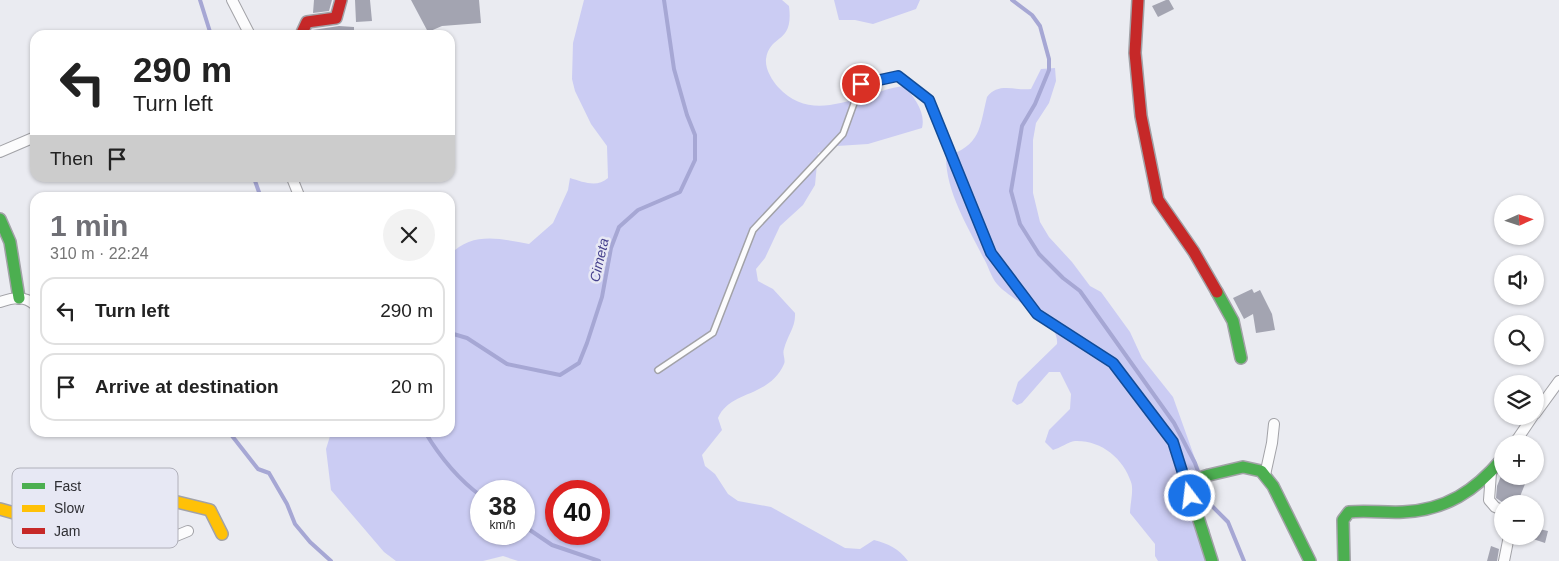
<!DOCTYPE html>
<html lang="en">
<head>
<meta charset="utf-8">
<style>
  :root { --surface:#fff; --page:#f2f2f2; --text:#222; --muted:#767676; --line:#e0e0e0; --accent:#707076 }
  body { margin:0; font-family:Arial,sans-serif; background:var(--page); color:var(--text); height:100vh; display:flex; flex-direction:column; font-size:19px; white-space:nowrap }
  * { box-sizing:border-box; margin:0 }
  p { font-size:16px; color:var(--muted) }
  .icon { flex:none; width:28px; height:28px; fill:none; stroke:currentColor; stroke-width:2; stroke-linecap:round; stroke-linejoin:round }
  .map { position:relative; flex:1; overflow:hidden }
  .details { position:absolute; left:30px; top:192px; width:425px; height:245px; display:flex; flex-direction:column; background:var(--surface); border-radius:15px; box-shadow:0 1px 4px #0004 }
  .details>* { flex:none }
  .hud { position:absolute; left:30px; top:30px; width:425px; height:152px; border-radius:15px; box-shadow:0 1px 4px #0004; background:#fff; color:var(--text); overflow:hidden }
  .needle { width:32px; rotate:87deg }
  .fabs { position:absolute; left:1494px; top:195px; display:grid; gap:10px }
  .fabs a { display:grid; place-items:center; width:50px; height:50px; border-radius:50%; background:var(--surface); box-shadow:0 1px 4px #0004; font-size:25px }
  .speed { position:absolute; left:470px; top:480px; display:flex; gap:10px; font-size:25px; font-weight:700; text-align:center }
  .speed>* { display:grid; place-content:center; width:65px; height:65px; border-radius:50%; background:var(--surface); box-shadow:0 1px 4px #0004; line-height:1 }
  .speed small { font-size:12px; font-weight:400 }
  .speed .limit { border:8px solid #d22; background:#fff; color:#111 }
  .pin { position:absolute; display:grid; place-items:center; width:42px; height:42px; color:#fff; margin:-21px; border:2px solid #fff; border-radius:50%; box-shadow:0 1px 5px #0007 }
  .me { position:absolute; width:55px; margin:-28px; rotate:345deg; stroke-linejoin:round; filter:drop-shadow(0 0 4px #0008) }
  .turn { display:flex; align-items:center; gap:18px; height:105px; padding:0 20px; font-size:22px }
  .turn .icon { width:65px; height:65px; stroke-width:2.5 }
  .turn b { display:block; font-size:35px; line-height:42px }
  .then { display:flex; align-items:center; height:48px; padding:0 20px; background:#0003; gap:10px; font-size:19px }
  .round { display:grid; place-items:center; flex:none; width:52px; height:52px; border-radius:26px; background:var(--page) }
  .headline { display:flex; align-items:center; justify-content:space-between; height:85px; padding:0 20px }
  h1 { font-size:30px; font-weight:700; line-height:38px; color:var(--accent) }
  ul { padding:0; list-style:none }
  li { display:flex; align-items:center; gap:15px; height:68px; margin:0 10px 8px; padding:0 10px; border:2px solid var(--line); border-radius:15px }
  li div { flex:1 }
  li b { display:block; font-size:19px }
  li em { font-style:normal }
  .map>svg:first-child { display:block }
  .forest { fill:#cbccf3; fill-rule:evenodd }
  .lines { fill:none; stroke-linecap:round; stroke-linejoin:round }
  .stream { stroke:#a6a7d4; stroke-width:4 }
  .building { fill:#a3a4b1 }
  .lane-casing { stroke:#a2a2a7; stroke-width:8 }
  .street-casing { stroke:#a2a2a7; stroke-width:12 }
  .fast-casing { stroke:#a2a2a7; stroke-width:14 }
  .slow-casing { stroke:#a2a2a7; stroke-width:14 }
  .jam-casing { stroke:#a2a2a7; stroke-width:14 }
  .lane { stroke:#fcfcfd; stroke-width:5 }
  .street { stroke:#fcfcfd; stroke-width:10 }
  .fast { stroke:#4caf50; stroke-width:11 }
  .slow { stroke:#ffc107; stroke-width:11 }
  .jam { stroke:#c62828; stroke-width:11 }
  .route-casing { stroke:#114b97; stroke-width:12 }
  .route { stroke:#1a73e8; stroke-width:9 }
  .labels { text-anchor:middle; stroke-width:5; stroke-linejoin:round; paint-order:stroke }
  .water-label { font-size:14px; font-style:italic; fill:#45408c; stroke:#e7e8f4 }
  .key { fill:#e7e8f4; stroke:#b0b0ba; stroke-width:1 }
  .key-label { font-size:14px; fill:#2e2e33 }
</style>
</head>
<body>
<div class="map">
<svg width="1559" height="561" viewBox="0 0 1559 561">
  <rect width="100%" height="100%" fill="#eaebf1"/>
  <path class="forest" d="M 584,0 L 782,0 L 789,6 C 794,45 770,33 766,59 C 765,69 772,80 778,87 C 814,127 863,91 904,86 C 914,96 926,113 922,128 L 868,144 L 837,146 L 818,153 L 815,185 L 803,205 L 780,226 L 765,258 L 756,269 L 758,281 L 773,289 L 795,313 C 796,327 787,336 784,349 C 782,354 786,360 784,364 C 769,398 730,390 718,418 L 722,430 L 702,455 L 705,466 L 715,474 L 728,494 L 738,501 L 771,507 L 845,548 L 860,549 L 874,540 C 889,544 898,548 908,561 L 518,561 L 503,556 L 483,561 L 396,561 L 384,552 L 331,490 L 326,449 L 331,433 L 450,432 L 450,255 C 472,231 501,239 529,244 L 553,223 L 568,190 L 570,178 C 583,182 597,188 608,178 L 607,146 L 591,124 L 575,91 L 572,79 L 573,43 ZM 481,491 L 524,491 L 524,534 L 481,534 ZM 556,491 L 599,491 L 599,534 L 556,534 Z
    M 834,0 L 920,0 L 916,9 L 873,24 L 855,20 L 839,20 Z
    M 1055,68 L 1056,81 L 1049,103 L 1036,123 L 1033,140 L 1033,193 L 1040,222 L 1049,237 L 1072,262 L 1090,286 L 1101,292 L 1130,332 L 1142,358 L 1173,397 L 1198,467 L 1188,481 L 1190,492 L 1210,530 L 1208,561 L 1158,561 L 1155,556 L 1155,544 L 1130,513 C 1130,504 1134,490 1131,482 C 1123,458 1101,440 1075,441 C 1068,442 1060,448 1053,450 L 1045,442 L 1049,430 L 1070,409 L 1071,394 L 1060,372 L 1049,372 L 1022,403 L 1017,405 L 1012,401 L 1018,382 L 1057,344 C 1060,319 1012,302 997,284 C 991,277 988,265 983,257 C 968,227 946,192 946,157 C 981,144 979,130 987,97 C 998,82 1015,91 1031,89 L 1041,69 Z"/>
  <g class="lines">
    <path class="stream" d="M 200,0 L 211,35
      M 1012,0 L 1032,15 L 1040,26 L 1049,59 L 1049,70 L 1035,104 L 1022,126 L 1011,191 L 1020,224 L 1039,254 L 1063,278 L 1080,291 L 1174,423 L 1195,463 L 1210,504 L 1228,522 L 1244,561
      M 254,178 L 261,198
      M 450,333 L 467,338 L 507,364 L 560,375 L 579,363 L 587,343 L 602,297 L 611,248 L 619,227 L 638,210 L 680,192 L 695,160 L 695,135 L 687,115 L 674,69 L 664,0
      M 229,432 L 258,469 L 269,473 L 287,504 L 295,524 L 310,542 L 331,561
      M 425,432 C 440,457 458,479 481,496
      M 524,526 L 552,545 L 599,561"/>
  </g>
  <path class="building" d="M 314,0 L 332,0 L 329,11 L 313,13 Z
    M 355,0 L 370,0 L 372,21 L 356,22 Z
    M 411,0 L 479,0 L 481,23 L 442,26 L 428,32 Z
    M 1166,0 L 1169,0 L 1174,9 L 1158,17 L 1152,6 Z
    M 339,26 L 354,27 L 354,35 L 312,35 L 313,30 Z
    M 1252,289 L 1254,293 L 1260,290 L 1272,314 L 1275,330 L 1256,333 L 1253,314 L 1244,319 L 1233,298 Z
    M 1501,476 L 1514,482 L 1516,476 L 1527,479 L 1517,504 L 1505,504 L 1496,498 L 1497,486 Z
    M 1535,528 L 1548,531 L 1545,543 L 1533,539 Z
    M 1491,546 L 1499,549 L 1497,561 L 1487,561 Z"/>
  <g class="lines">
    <defs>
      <path id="lane" d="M 658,370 L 713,333 L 753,230 L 843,134 L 861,84 L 898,76 L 929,100 L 991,253 L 1037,314 L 1113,363 L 1173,442 L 1188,487"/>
      <path id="street" d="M 232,0 L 250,35
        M 0,152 L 35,137
        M 292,178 L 300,198
        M 0,302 C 12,298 24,295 35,305
        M 1535,414 L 1559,381
        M 1514,444 L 1533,416
        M 1491,473 L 1489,500 L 1495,507 L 1502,510
        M 1265,475 L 1272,443 L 1274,424
        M 139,520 L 166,540 L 188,531
        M 1504,561 L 1509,536"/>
      <path id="fast" d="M 0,219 L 10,242 L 19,298
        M 1217,292 L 1233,321 L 1241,358
        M 1212,561 L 1189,489 L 1197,479 L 1209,475 L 1243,467 L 1261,471 L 1273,486 L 1310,561
        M 1344,561 L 1343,520 L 1349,512 C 1367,510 1385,513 1403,512 C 1446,510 1475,491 1502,459"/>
      <path id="slow" d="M 0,509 L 46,522 L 77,521 L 107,525 L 139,520 L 165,499 L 210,510 L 222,534"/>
      <path id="jam" d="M 1138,0 L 1135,53 L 1141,116 L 1158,200 L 1194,252 L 1217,292
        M 301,35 L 307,22 L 336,18 L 341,0"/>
    </defs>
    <use href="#lane" class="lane-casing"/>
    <use href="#street" class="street-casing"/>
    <use href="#fast" class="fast-casing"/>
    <use href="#slow" class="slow-casing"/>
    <use href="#jam" class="jam-casing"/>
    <use href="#lane" class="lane"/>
    <use href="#street" class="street"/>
    <use href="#fast" class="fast"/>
    <use href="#slow" class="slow"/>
    <use href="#jam" class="jam"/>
  </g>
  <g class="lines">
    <defs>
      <path id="route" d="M 861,84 L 898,76 L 929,100 L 991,253 L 1037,314 L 1113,363 L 1173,442 L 1190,496"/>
    </defs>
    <use href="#route" class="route-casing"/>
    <use href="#route" class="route"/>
  </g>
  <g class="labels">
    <g class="water-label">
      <text transform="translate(599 260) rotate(-77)" y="5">Cimeta</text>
    </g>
  </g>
  <rect x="12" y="468" width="166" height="80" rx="8" class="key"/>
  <rect x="22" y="483" width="23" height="6" fill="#4caf50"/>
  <rect x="22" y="505" width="23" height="7" fill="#ffc107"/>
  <rect x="22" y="528" width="23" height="6" fill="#c62828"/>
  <g class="key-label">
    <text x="54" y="491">Fast</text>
    <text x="54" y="513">Slow</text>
    <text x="54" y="536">Jam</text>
  </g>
</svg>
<div class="fabs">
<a><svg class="needle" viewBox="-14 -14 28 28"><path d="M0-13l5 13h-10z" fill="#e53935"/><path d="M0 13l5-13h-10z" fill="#767676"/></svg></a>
<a><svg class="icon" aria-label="sound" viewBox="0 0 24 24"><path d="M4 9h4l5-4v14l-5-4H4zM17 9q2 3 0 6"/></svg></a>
<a><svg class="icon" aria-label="search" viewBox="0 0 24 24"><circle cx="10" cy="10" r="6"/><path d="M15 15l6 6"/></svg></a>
<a><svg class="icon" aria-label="layers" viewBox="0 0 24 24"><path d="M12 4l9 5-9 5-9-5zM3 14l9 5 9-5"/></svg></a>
<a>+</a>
<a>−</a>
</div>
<div class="speed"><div>38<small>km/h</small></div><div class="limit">40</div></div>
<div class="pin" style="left:861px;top:84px;background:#d93025"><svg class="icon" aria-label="arrive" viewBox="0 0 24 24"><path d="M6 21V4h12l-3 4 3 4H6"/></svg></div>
<svg class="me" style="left:1190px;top:496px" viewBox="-20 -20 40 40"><circle r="17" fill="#1a73e8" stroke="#fff" stroke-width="3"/><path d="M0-11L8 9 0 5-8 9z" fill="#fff"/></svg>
<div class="hud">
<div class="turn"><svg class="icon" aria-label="left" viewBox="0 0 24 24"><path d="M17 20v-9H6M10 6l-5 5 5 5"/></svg><div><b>290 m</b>Turn left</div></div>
<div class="then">Then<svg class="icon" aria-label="arrive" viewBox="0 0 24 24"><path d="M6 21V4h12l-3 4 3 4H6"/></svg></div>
</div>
<section class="details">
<div class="headline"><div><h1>1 min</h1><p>310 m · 22:24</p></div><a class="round"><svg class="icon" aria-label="close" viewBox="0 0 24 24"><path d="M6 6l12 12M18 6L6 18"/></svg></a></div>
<ul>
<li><svg class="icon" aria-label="left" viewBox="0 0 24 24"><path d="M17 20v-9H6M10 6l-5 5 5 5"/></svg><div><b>Turn left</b></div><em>290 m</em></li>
<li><svg class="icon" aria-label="arrive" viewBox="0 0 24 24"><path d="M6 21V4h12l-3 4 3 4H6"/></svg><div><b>Arrive at destination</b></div><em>20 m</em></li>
</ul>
</section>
</div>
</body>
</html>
